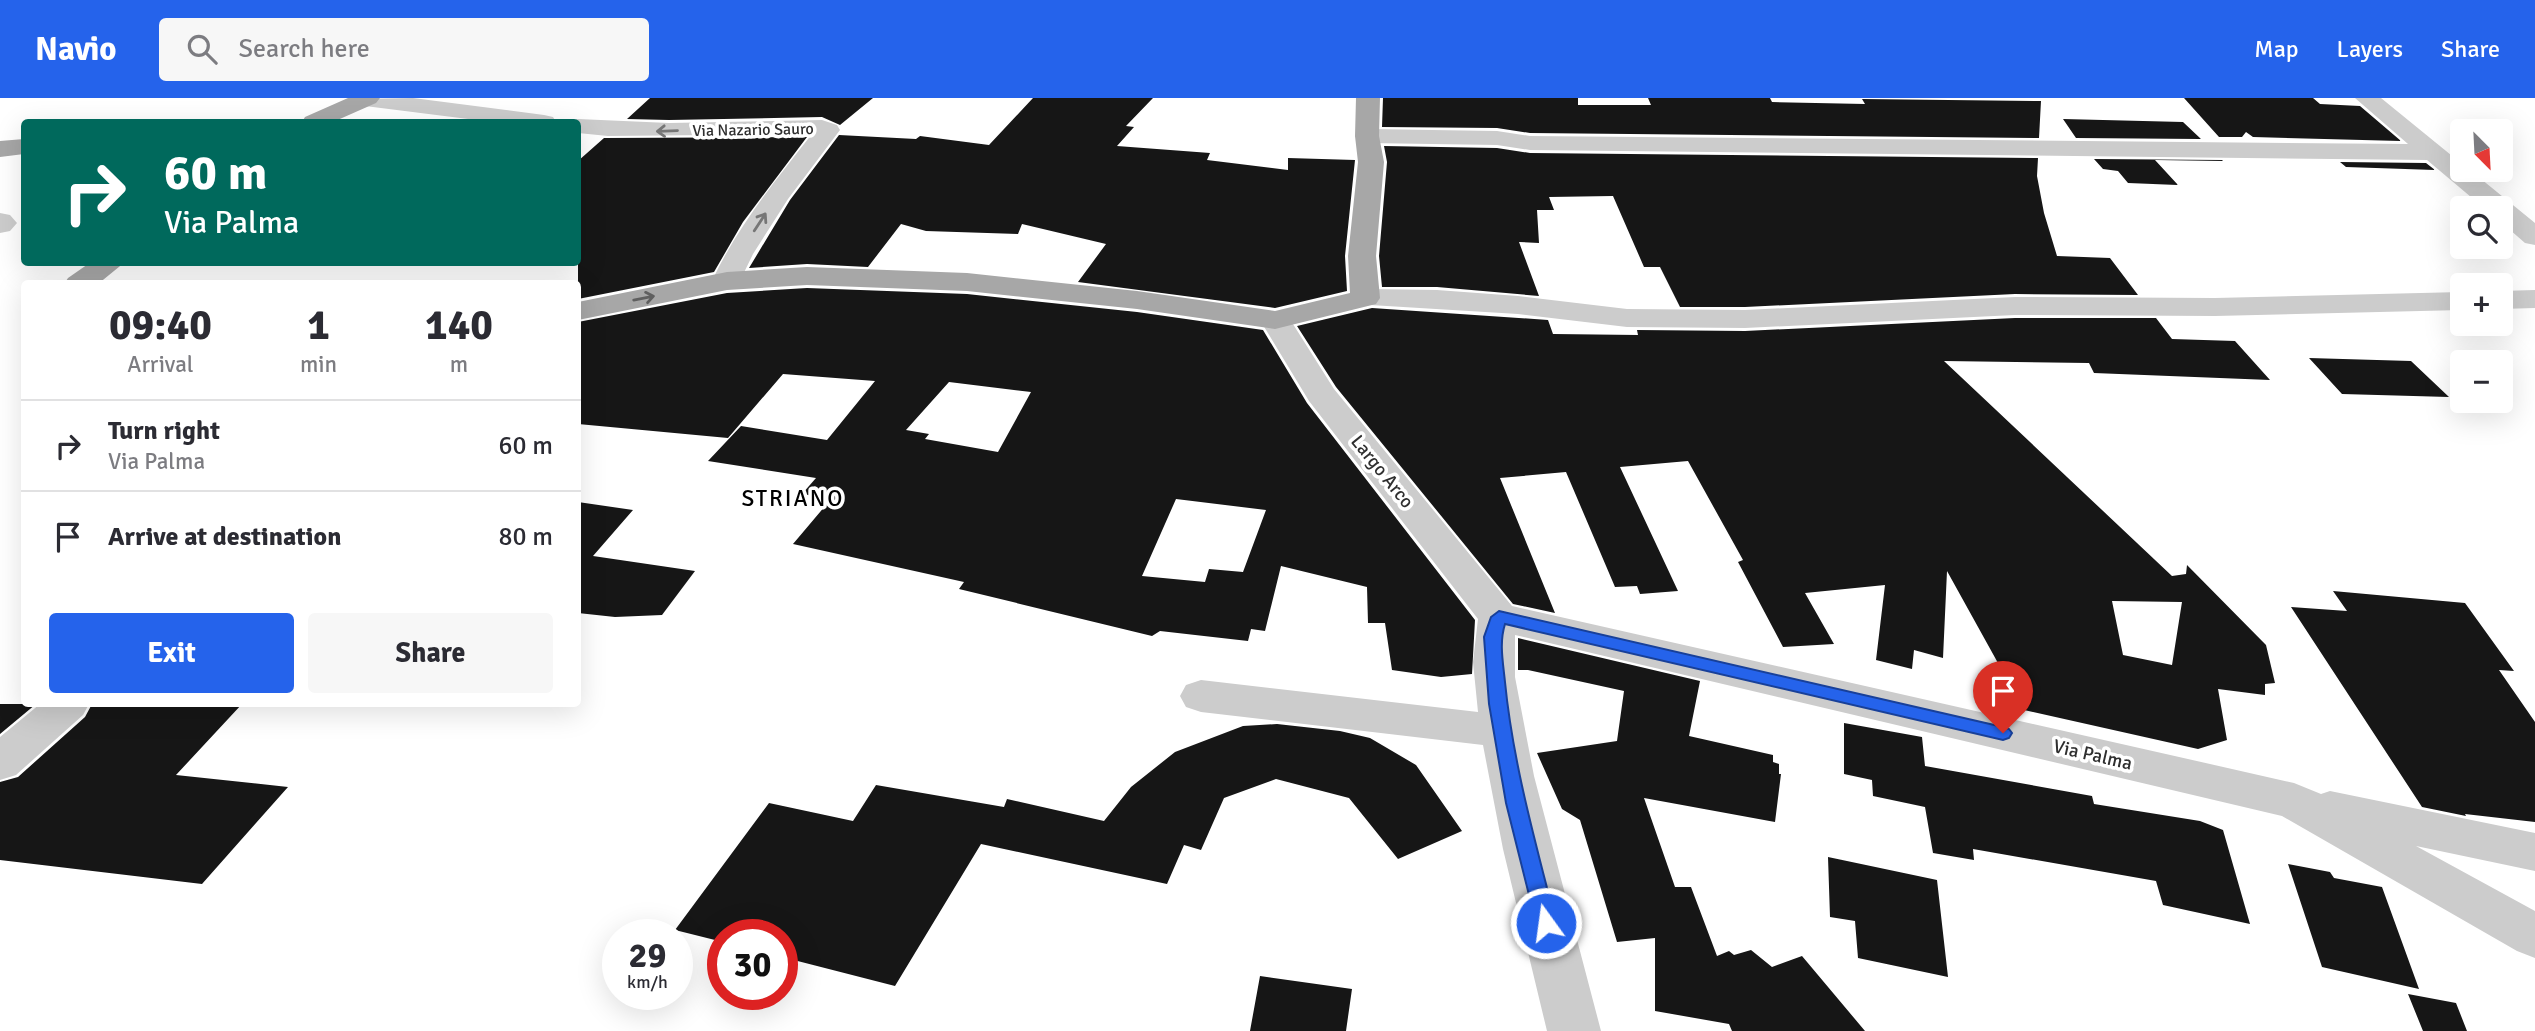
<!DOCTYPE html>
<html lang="en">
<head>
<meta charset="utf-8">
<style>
  :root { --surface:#fff; --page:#f7f7f7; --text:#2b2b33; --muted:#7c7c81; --line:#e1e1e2; --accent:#2563eb }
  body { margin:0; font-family:Signika,sans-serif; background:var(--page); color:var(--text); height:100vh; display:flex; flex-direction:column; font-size:26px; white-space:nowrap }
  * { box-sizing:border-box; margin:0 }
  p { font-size:23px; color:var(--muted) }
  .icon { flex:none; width:38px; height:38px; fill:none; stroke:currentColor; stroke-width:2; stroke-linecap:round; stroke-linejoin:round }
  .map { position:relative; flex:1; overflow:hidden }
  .panel { position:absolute; left:21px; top:182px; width:560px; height:427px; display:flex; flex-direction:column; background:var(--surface); border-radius:7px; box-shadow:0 7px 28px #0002 }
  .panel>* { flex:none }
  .hud { position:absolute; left:21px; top:21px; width:560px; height:147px; border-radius:7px; box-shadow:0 7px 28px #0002; background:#00695c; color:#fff; overflow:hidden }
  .needle { width:46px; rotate:156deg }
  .buttons { position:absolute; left:2450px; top:21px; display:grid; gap:14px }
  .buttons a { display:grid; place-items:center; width:63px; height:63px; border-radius:7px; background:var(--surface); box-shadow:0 7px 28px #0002; font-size:35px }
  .speed { position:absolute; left:602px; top:821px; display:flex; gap:14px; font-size:35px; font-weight:700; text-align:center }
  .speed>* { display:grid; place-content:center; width:91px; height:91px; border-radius:50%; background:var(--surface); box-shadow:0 7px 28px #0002; line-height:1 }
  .speed small { font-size:18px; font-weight:400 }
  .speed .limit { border:10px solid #d22; background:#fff; color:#111 }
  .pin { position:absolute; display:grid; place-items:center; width:60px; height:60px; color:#fff; margin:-72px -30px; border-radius:50% 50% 50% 0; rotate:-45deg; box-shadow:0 0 7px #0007 }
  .pin .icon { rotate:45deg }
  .me { position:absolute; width:77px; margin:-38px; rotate:346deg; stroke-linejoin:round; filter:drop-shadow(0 0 5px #0008) }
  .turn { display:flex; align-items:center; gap:24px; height:147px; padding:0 28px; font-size:32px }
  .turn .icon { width:91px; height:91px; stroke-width:2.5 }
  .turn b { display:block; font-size:49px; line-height:60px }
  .eta { display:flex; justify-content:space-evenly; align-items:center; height:119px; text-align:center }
  .eta b { font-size:42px; font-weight:800; line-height:49px }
  .button { display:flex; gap:14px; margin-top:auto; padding:14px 28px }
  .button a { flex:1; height:80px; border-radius:7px; background:var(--accent); color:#fff; font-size:28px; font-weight:800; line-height:80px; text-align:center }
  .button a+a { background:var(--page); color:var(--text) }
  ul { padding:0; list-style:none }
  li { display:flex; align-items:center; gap:21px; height:91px; padding:0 28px; border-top:2px solid var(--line) }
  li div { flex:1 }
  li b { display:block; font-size:26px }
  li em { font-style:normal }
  header { display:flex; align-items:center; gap:42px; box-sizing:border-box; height:98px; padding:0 35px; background:var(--accent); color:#fff }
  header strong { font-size:33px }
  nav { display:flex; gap:38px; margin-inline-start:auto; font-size:24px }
  .search { width:490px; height:63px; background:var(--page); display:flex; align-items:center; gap:18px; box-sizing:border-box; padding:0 24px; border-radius:7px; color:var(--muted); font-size:26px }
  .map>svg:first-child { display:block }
  .building { fill:#161616; fill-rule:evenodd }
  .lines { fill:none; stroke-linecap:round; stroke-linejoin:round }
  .minor { fill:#ccc; fill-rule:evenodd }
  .major { fill:#a7a7a7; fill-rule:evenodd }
  .oneway { stroke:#767676 }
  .oneway2 { stroke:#5f5f5f }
  .route { fill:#2563eb; stroke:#184099; stroke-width:2 }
  .labels { text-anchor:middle; stroke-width:7; stroke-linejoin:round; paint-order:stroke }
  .far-street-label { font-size:16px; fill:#2f2f2f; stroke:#fff }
  .street-label { font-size:19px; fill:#2f2f2f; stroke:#fff }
  .quarter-label { font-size:23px; letter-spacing:2px; fill:#000; stroke:#fff }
</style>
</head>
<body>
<header>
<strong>Navio</strong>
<div class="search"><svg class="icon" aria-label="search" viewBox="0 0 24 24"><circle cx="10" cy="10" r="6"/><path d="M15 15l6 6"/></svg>Search here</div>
<nav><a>Map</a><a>Layers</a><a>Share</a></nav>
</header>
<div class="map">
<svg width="2535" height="933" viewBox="0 0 2535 933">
  <rect width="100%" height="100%" fill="#fff"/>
  <path class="building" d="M 650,0 L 873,0 L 840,27 L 822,19 L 669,22 L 627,21 Z
    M 1033,0 L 1153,0 L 1126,28 L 1134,29 L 1117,48 L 1210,55 L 1207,62 L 1288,72 L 1288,60 L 1355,62 L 1345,158 L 1347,193 L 1275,210 L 1078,184 L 1106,146 L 1022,126 L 1018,136 L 926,133 L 901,126 L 868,169 L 807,166 L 749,170 L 790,102 L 839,37 L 916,41 L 920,38 L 989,47 Z
    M 1383,0 L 1578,0 L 1578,7 L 1651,7 L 1648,0 L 1770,0 L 1772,4 L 1865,6 L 1862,1 L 2041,3 L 2039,40 L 1530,35 L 1497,30 L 1382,29 Z
    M 2184,0 L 2313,0 L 2320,6 L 2360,8 L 2401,43 L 2253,39 L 2246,34 L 2242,39 L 2219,39 Z
    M 2063,21 L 2183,24 L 2201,41 L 2076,40 Z
    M 807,39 L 743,124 L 714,174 L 578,201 L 578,63 L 604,40 Z
    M 1384,48 L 1497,50 L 1530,55 L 2038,60 L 2037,78 L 2044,115 L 2057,158 L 2110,160 L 2138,197 L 2015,196 L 1745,209 L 1680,209 L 1660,169 L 1644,169 L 1613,98 L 1549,99 L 1554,112 L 1537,112 L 1539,145 L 1519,144 L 1539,198 L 1437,189 L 1382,189 L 1379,158 L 1387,64 Z
    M 2094,61 L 2222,62 L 2223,63 L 2155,62 L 2178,87 L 2128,85 L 2118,73 L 2103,71 Z
    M 2340,64 L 2426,65 L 2435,72 L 2346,69 Z
    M 807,190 L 967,196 L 1137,214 L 1263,232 L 1307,305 L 1475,522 L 1472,576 L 1441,579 L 1392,572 L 1385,525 L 1368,525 L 1367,489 L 1281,468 L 1265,533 L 1251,531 L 1248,543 L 1160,533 L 1152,538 L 959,491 L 964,484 L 793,446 L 831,401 L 802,396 L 816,380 L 708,363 L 741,328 L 827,342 L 875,283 L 783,276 L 728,340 L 578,326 L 578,224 L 727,195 ZM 949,284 L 1031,294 L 998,354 L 925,341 L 929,336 L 906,332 ZM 1176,401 L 1266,412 L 1243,474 L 1209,471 L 1205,484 L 1142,478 Z
    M 1372,210 L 1548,222 L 1553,236 L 1638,237 L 1637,232 L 1745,233 L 2015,220 L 2156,220 L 2172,241 L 2235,243 L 2270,282 L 2094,275 L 2089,265 L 1944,263 L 2172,478 L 2186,476 L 2187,467 L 2266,547 L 2275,585 L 2265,586 L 2265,597 L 2218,591 L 2227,642 L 2198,651 L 2024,612 L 1947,473 L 1943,560 L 1914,552 L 1912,571 L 1876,562 L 1885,487 L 1805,495 L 1834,546 L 1783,549 L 1738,464 L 1743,462 L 1688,363 L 1620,369 L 1678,493 L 1640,496 L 1637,488 L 1615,489 L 1566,374 L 1500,380 L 1555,515 L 1513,506 L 1336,289 L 1297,228 ZM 2112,503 L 2182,504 L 2172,567 L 2123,557 Z
    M 2309,260 L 2411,263 L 2449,299 L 2342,296 Z
    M 578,404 L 633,412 L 593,458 L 695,473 L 662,517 L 615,519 L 578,515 Z
    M 2333,493 L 2465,505 L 2514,573 L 2499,572 L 2535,624 L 2535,724 L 2465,716 L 2466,718 L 2422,709 L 2291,509 L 2347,513 Z
    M 1518,540 L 1700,583 L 1689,638 L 1773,657 L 1773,664 L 1779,666 L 1779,676 L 1781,676 L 1775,724 L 1644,700 L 1675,789 L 1691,789 L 1717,858 L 1729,853 L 1734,857 L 1751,852 L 1772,869 L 1802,858 L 1865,933 L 1732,933 L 1729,926 L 1655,913 L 1655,840 L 1617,844 L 1580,722 L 1562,711 L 1537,655 L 1617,643 L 1624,593 L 1528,572 L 1518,572 Z
    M 0,606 L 36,606 L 0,636 Z
    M 92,606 L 242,606 L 176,677 L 288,689 L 202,786 L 0,762 L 0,684 L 18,679 L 85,619 Z
    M 1844,625 L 1922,639 L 1925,668 L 2092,698 L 2094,706 L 2200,723 L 2223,732 L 2250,826 L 2163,807 L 2156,783 L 1973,751 L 1974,762 L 1933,755 L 1925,709 L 1873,698 L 1872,682 L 1844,676 Z
    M 1277,626 L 1340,633 L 1370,640 L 1416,667 L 1462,733 L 1398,761 L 1349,700 L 1276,681 L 1224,700 L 1201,752 L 1184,747 L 1167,786 L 981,746 L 895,888 L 782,859 L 782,836 L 723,836 L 723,844 L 675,832 L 769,705 L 853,723 L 876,687 L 1004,709 L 1007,701 L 1104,723 L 1131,689 L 1175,654 L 1243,628 Z
    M 1828,759 L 1937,782 L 1948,879 L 1858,860 L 1855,823 L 1830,819 Z
    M 2288,766 L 2330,774 L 2334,780 L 2382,789 L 2419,891 L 2322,869 Z
    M 1260,878 L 1352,891 L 1346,933 L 1250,933 Z
    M 2408,896 L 2456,905 L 2467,933 L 2423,933 Z"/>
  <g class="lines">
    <path class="minor" d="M 413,0 L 544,17 L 553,19 L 556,24 L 492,24 L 365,8 L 357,6 L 353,1 Z
      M 2355,0 L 2381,0 L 2462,66 L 2462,72 L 2470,72 L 2535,125 L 2535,147 L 2525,145 L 2501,124 L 2501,110 L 2484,110 L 2427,62 L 1530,52 L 1497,47 L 1367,45 L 1358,43 L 1355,38 L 1358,33 L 1367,31 L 1497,33 L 1530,38 L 2408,46 Z
      M 578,21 L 669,25 L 822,22 L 837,27 L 840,32 L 788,101 L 753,156 L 737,189 L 727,192 L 717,189 L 712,183 C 737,129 775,83 812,36 L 608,38 L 578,35 L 578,24 L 568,24 Z
      M 0,115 L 10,117 L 17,125 L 10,133 L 0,135 Z
      M 1365,191 L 1437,192 L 1518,198 L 1627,211 L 1745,212 L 2015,199 L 2215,200 L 2462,194 L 2462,212 L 2215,218 L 2015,217 L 1745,230 L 1627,229 L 1518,216 L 1354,206 L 1350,200 L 1354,194 Z
      M 2535,192 L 2535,210 L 2501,211 L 2501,193 Z
      M 1275,213 L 1286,215 L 1334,291 L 1512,508 L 2294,685 L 2321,696 L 2330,693 L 2535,735 L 2535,773 L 2416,748 L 2535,813 L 2535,860 L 2517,853 L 2282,718 L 1515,537 L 1515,579 L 1534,678 L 1601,933 L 1547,933 L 1503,751 L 1483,647 L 1201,614 L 1186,609 L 1180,598 L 1186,587 L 1201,582 L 1478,614 L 1473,564 L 1478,521 L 1309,303 L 1260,222 L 1264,215 Z
      M 40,606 L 89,606 L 83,617 L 16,677 L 0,682 L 0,639 Z"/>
    <path class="major" d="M 348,0 L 380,0 L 376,5 L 333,24 L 302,24 L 305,19 Z
      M 1356,0 L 1380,0 L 1379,38 L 1384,64 L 1376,158 L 1380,200 L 1376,206 L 1275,231 L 1137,211 L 967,193 L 807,187 L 727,192 L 578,222 L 578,204 L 727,174 L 807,169 L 967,175 L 1137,193 L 1275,213 L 1350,195 L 1348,158 L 1358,64 L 1355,38 Z
      M 24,41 L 24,56 L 0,59 L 0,43 Z
      M 91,164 L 125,164 L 98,186 L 64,186 L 68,180 Z"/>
  </g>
  <defs><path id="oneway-shaft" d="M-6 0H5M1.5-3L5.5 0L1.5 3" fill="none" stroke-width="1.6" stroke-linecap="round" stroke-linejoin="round" transform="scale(1.75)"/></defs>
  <g class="oneway">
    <use href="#oneway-shaft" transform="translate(667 33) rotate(178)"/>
    <use href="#oneway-shaft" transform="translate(760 124) rotate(-57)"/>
  </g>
  <use class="oneway2" href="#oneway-shaft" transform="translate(644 200) rotate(-11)"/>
  <path class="route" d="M 1499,513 L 2003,629 L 2009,631 L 2012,635 L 2009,640 L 2003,642 L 1505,526 C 1499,545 1503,564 1505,584 C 1513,666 1536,746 1556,825 L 1553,832 L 1546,834 L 1539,832 L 1536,825 L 1506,705 L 1489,606 L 1484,539 L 1491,519 Z"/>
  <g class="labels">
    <g class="far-street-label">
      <text transform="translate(753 31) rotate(-1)" y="6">Via Nazario Sauro</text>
    </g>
    <g class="street-label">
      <text transform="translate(1383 373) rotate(51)" y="7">Largo Arco</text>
      <text transform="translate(2093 656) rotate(13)" y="7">Via Palma</text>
    </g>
    <g class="quarter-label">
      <text x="793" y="408">STRIANO</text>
    </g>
  </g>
</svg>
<div class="buttons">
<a><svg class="needle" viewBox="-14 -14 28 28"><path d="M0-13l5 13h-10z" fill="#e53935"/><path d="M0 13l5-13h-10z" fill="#7c7c81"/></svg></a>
<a><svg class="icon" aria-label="search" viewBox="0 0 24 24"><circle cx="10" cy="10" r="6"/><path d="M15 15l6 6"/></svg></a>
<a>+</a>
<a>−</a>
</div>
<div class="speed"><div>29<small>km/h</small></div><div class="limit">30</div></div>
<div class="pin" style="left:2003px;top:635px;background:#d93025"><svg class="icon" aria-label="arrive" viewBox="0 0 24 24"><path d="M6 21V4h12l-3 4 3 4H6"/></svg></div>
<svg class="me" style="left:1546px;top:825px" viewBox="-20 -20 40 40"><circle r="17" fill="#2563eb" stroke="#fff" stroke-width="3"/><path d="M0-11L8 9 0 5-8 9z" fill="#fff"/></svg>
<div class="hud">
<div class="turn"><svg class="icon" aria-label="right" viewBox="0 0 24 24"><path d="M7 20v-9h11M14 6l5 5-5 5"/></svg><div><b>60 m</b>Via Palma</div></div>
</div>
<section class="panel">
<div class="eta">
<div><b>09:40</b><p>Arrival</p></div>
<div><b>1</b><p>min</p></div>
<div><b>140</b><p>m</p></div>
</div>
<ul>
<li><svg class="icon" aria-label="right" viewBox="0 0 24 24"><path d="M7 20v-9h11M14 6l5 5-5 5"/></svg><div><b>Turn right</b><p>Via Palma</p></div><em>60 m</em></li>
<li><svg class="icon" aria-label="arrive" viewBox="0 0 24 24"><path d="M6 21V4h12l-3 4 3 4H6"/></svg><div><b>Arrive at destination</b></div><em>80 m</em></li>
</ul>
<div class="button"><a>Exit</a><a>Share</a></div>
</section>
</div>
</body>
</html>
